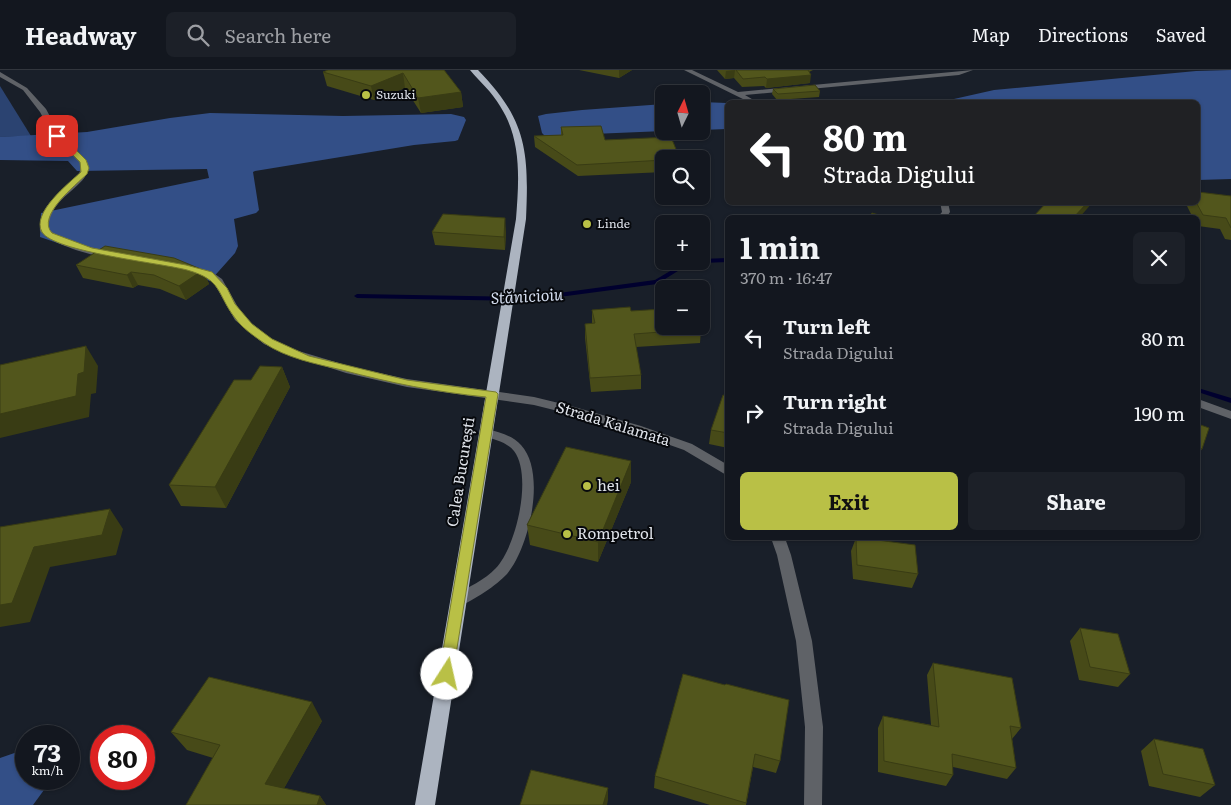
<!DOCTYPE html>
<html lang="en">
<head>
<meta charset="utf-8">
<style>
  :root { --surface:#13171f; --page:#1c2028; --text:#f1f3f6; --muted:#9d9fa4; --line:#32363d; --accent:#b9c046 }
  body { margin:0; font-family:Literata,serif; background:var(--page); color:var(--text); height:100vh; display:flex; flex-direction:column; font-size:19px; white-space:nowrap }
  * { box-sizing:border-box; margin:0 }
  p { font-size:16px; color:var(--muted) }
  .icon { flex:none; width:28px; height:28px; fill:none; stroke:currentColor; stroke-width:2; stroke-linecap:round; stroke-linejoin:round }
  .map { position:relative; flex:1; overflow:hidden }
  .details { position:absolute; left:725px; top:145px; width:475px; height:325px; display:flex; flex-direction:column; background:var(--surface); border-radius:8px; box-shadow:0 1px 4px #0004,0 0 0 1px var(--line) }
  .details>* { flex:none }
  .top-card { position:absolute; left:725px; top:30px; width:475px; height:105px; border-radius:8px; box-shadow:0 1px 4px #0004,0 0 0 1px var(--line); background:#202124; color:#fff; overflow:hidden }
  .needle { width:32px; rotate:5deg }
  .fabs { position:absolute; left:655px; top:15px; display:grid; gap:10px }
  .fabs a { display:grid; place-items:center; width:55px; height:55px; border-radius:8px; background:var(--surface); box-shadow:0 1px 4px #0004,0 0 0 1px var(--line); font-size:25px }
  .speed { position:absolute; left:15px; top:655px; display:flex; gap:10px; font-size:25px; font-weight:700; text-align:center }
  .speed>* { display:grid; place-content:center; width:65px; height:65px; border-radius:50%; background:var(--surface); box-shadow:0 1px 4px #0004,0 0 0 1px var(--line); line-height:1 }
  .speed small { font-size:12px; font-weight:400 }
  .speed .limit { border:8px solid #d22; background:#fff; color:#111 }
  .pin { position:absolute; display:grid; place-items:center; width:42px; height:42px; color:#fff; margin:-21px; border-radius:10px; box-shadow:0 2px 8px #0006 }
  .me { position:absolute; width:55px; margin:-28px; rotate:10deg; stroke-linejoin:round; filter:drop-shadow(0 0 4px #0008) }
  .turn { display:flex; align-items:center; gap:18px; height:105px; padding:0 15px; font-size:22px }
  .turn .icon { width:65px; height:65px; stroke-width:2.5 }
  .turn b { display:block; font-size:35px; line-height:42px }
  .round { display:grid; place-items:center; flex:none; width:52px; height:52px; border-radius:8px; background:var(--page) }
  .summary { display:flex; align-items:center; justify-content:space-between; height:85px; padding:0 15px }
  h1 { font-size:30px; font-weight:700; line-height:38px }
  .button { display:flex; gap:10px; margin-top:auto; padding:10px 15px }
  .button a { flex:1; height:58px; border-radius:8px; background:var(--accent); color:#111; font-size:20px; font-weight:700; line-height:58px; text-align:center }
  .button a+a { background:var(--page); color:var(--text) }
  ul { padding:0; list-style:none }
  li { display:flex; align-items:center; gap:15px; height:75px; padding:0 15px }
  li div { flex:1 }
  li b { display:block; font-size:19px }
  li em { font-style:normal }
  header { display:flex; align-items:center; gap:30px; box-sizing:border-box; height:70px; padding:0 25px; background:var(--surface); border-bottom:1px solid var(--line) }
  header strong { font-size:24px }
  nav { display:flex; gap:28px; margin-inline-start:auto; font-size:18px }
  .search { width:350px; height:45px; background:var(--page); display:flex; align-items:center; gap:12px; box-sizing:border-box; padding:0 18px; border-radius:8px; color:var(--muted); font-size:19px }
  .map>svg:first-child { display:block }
  .green { fill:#2b4371 }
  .forest { fill:#334f87 }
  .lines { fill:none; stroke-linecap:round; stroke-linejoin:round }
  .stream { fill:#00002e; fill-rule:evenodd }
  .service { fill:#5f6267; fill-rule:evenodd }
  .minor { fill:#5f6267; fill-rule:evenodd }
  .trunk { fill:#acb4c0; fill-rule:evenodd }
  .wall { fill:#474a18 }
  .shaded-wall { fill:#393c14 }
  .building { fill:#52561c; stroke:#393c14 }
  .route { fill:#b9c046; stroke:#787d2e }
  .poi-dot { fill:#b9c046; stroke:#07090d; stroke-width:2 }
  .labels { text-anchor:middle; stroke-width:4; stroke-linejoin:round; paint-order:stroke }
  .far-poi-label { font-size:12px; fill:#dee2e9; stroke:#07090d; text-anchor:start }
  .street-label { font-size:15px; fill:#dee2e9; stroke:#07090d }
  .poi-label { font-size:15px; fill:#dee2e9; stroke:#07090d; text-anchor:start }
  .water-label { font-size:16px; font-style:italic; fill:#d4ddef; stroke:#07090d }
</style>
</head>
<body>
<header>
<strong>Headway</strong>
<div class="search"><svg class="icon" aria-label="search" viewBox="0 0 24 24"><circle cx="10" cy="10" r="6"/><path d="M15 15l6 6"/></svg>Search here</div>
<nav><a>Map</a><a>Directions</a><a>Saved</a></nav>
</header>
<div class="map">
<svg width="1231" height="735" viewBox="0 0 1231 735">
  <rect width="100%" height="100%" fill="#191f29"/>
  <path class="green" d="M 0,16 L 31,66 L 0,67 Z"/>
  <path class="forest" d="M 1231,0 L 1231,109 L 1198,110 L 1198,32 L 920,32 L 945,31 L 994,20 L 1196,1 Z
    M 701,32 L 727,33 L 727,59 L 701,60 Z
    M 664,34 L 664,61 L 545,66 L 542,63 L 538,46 L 546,44 L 582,40 Z
    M 210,43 L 343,46 L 451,44 L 464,47 L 466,50 L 458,70 L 455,71 L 414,75 L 255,101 L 253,102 L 259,140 L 256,143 L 234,149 L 238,176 L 235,183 L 210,211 L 178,198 L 78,180 L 40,167 L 41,143 L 209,108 L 207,99 L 77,101 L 68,91 L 0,90 L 0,67 L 87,62 L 170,48 Z
    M 26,679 L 26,709 L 52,709 L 33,735 L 0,735 L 0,688 Z"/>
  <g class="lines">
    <path class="stream" d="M 728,188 L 728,192 L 701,193 L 698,191 L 701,191 L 701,189 Z
      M 687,191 L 694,191 L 657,214 L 529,231 L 357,228 L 354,226 L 357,224 L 529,227 L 655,210 Z
      M 1198,318 L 1231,328 L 1231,333 L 1198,322 Z"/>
    <path class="service" d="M 487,359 C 499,362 513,366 521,375 C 547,403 529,478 507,504 C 497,515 473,531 459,536 L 454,534 L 452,530 L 454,526 C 468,517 485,510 496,498 C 516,477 533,406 514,381 C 507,372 493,369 483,366 L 481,363 Z"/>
    <path class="minor" d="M 684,0 L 692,0 L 738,22 L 973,0 L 959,5 L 745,25 L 757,32 L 749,32 Z
      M 0,2 L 27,18 L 46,39 L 60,65 L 88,93 C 93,117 47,125 49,160 L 69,172 L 116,183 L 116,187 C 101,190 50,174 40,161 C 37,125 83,116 81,94 L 54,68 L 40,42 L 23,20 L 0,7 Z
      M 940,132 L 948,132 L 950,142 L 946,148 L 937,148 L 942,142 Z
      M 187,194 L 212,202 L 222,209 L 243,246 L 272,270 L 292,279 L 352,297 L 407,309 L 534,327 L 571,336 L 641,356 L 692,374 L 728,395 L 728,406 L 684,380 L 633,362 L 570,344 L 534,335 L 407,317 L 346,303 L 284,283 L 264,274 L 235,250 L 214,213 L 206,206 L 184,199 L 184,195 Z
      M 1198,329 L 1231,341 L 1231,349 L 1198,337 Z
      M 771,468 L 785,468 L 791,485 L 812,571 L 823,657 L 822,735 L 804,735 L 805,657 L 796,571 L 777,485 Z"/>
    <path class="trunk" d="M 470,0 L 478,0 C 527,50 529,82 526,149 L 435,735 L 415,735 L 516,149 C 519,110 522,70 500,36 C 492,22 480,12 470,0 Z"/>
  </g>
  <path class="wall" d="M 444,0 L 461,22 L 463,37 L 421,43 L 405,18 L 374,30 L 327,16 L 323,2 Z
    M 579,0 L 632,0 L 619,8 Z
    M 717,0 L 813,0 L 809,2 L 810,13 L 766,18 L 764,16 L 742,17 L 734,8 L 725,9 Z
    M 773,19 L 820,21 L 819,27 L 777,30 L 772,24 Z
    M 561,57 L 664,89 L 664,102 L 578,106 L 535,77 L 534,66 L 561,65 Z
    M 1231,126 L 1231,170 L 1225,169 L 1220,159 L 1198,156 L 1198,148 L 1193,148 L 1185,132 L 1198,132 Z
    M 506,161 L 505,180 L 435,175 L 432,162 Z
    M 76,195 L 203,200 L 209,214 L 186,230 L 160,219 L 138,215 L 133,218 L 83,208 Z
    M 592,240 L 631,241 L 701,259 L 700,273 L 636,277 L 641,305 L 641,319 L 591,322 L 585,268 L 585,254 L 592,254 Z
    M 282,297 L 290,317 L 226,438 L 181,436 L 169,415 Z
    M 728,326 L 728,378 L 709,374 L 711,360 Z
    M 1198,354 L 1202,379 L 1198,385 Z
    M 631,412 L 598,492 L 530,475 L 527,455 Z
    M 856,468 L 918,504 L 912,518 L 853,509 L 851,481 Z
    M 1080,558 L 1130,604 L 1118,617 L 1079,610 L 1070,571 Z
    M 933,593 L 1021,658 L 1012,669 L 1016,698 L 1007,709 L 953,697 L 953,705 L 946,716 L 878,702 L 878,658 L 883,646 L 931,655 L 927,605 Z
    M 683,604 L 780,691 L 776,703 L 753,697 L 746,735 L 710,735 L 654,718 L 655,706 Z
    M 322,651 L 284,718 L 320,726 L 326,735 L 186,735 L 213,688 L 187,680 L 171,662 Z
    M 1154,669 L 1215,715 L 1200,727 L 1149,716 L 1141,681 Z"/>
  <path class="shaded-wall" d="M 619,0 L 632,0 L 619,8 Z
    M 735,0 L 734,8 L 725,9 L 726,1 Z
    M 403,3 L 405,18 L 374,30 L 371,16 Z
    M 811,5 L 810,13 L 766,18 L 767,9 Z
    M 461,22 L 463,37 L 421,43 L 418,28 Z
    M 1088,132 L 1093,132 L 1079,148 L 1073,148 Z
    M 505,148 L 506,161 L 505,180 L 504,167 Z
    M 203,200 L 209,214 L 186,230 L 179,216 Z
    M 131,202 L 138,215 L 133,218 L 127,205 Z
    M 86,276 L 98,296 L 96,323 L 91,324 L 89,347 L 0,368 L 0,344 L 78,304 Z
    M 282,297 L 290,317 L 226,438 L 215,417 Z
    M 631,391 L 631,412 L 598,492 L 598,472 Z
    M 110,439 L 123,459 L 116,485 L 50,497 L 30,552 L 0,557 L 0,535 L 34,477 Z
    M 312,632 L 322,651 L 277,731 L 265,714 Z
    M 608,718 L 608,730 L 607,735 L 603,735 Z
    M 320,726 L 326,735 L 317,735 Z"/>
  <path class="building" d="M 328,0 L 444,0 L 461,22 L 418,28 L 403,3 L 371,16 L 323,2 Z
    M 736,0 L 808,0 L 811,5 L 767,9 L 765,7 L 743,9 Z
    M 815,15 L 820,21 L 778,24 L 773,19 Z
    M 601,56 L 605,70 L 671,67 L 680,89 L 664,89 L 664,90 L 577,95 L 534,66 L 563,65 L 561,57 Z
    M 1198,122 L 1231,126 L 1231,158 L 1226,148 L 1203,145 L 1196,132 L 1198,132 Z
    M 1047,132 L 1088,132 L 1073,148 L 1032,148 Z
    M 872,143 L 889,148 L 868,148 Z
    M 443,144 L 505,148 L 504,167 L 432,162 Z
    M 105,176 L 174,188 L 203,200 L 179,216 L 154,205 L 131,202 L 127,205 L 76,195 Z
    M 630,237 L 631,241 L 664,239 L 664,256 L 700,256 L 701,259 L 634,264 L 641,305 L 590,308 L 585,254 L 595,253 L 592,240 Z
    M 86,276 L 84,302 L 78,304 L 76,326 L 0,344 L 0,295 Z
    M 260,296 L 282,297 L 215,417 L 169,415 L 234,310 L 251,310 Z
    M 723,325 L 728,326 L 728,363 L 711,360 Z
    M 1198,354 L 1209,358 L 1202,379 L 1198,377 Z
    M 566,377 L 631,391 L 598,472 L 527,455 Z
    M 110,439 L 102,465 L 34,477 L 12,533 L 0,535 L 0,457 Z
    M 856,468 L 862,468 L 915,475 L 918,504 L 857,495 Z
    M 1080,558 L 1118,564 L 1130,604 L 1090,597 Z
    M 933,593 L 1012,608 L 1021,658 L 1010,656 L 1016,698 L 952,684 L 953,705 L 884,691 L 883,646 L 939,657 Z
    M 683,604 L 725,615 L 726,614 L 789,630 L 780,691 L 755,684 L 746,733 L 655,706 Z
    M 209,607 L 312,632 L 265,714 L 320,726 L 317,735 L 186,735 L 220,675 L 171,662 Z
    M 1154,669 L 1203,679 L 1215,715 L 1163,704 Z
    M 531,700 L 608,718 L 603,735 L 520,735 Z"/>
  <path class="route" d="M 55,64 L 60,64 L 86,90 L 89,98 L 87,104 C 76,115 36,146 52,163 L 92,178 L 186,195 L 212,202 L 227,218 L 235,234 L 252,254 L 272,269 L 309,286 L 407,310 L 496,322 L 498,324 L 452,609 L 447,611 L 441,609 L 439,604 L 486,327 C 436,322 391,313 342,300 C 316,294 286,288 264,273 C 254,266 242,258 235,248 C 216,223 223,210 187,200 C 161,193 54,182 42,162 C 31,143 69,113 81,102 L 80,92 L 55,67 Z"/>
  <g class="poi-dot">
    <circle cx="366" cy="25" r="5"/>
    <circle cx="587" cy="154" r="5"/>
    <circle cx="587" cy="416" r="5"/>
    <circle cx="567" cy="464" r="5"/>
  </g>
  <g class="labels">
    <g class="far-poi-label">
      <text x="376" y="29">Suzuki</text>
      <text x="597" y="158">Linde</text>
    </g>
    <g class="street-label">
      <text transform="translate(613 354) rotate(17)" y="5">Strada Kalamata</text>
      <text transform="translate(461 402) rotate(-81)" y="5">Calea București</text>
    </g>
    <g class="poi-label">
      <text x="597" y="421">hei</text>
      <text x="577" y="469">Rompetrol</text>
    </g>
    <g class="water-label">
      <text transform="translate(527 226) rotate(-3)" y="6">Stănicioiu</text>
    </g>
  </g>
</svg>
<div class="fabs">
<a><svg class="needle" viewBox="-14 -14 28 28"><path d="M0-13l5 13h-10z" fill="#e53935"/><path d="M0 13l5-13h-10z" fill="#9d9fa4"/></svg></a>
<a><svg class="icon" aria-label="search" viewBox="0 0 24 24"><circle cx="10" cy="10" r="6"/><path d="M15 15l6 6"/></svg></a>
<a>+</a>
<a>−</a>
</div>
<div class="speed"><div>73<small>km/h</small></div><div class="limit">80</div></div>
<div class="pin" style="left:57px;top:66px;background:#d93025"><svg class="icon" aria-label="arrive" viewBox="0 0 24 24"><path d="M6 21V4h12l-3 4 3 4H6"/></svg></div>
<svg class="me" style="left:447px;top:604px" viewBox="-20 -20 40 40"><circle r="19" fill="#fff"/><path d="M0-13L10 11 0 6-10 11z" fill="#b9c046"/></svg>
<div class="top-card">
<div class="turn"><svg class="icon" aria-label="left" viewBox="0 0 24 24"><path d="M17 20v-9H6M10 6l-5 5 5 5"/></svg><div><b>80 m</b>Strada Digului</div></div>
</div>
<section class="details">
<div class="summary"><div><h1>1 min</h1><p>370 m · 16:47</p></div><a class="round"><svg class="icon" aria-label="close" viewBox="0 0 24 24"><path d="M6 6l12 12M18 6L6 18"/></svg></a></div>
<ul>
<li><svg class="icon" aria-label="left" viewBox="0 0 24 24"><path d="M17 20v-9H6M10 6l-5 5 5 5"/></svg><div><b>Turn left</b><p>Strada Digului</p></div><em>80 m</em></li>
<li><svg class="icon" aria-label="right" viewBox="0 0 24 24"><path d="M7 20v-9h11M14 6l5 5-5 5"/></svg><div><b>Turn right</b><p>Strada Digului</p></div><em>190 m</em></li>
</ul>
<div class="button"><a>Exit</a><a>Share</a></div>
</section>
</div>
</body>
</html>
